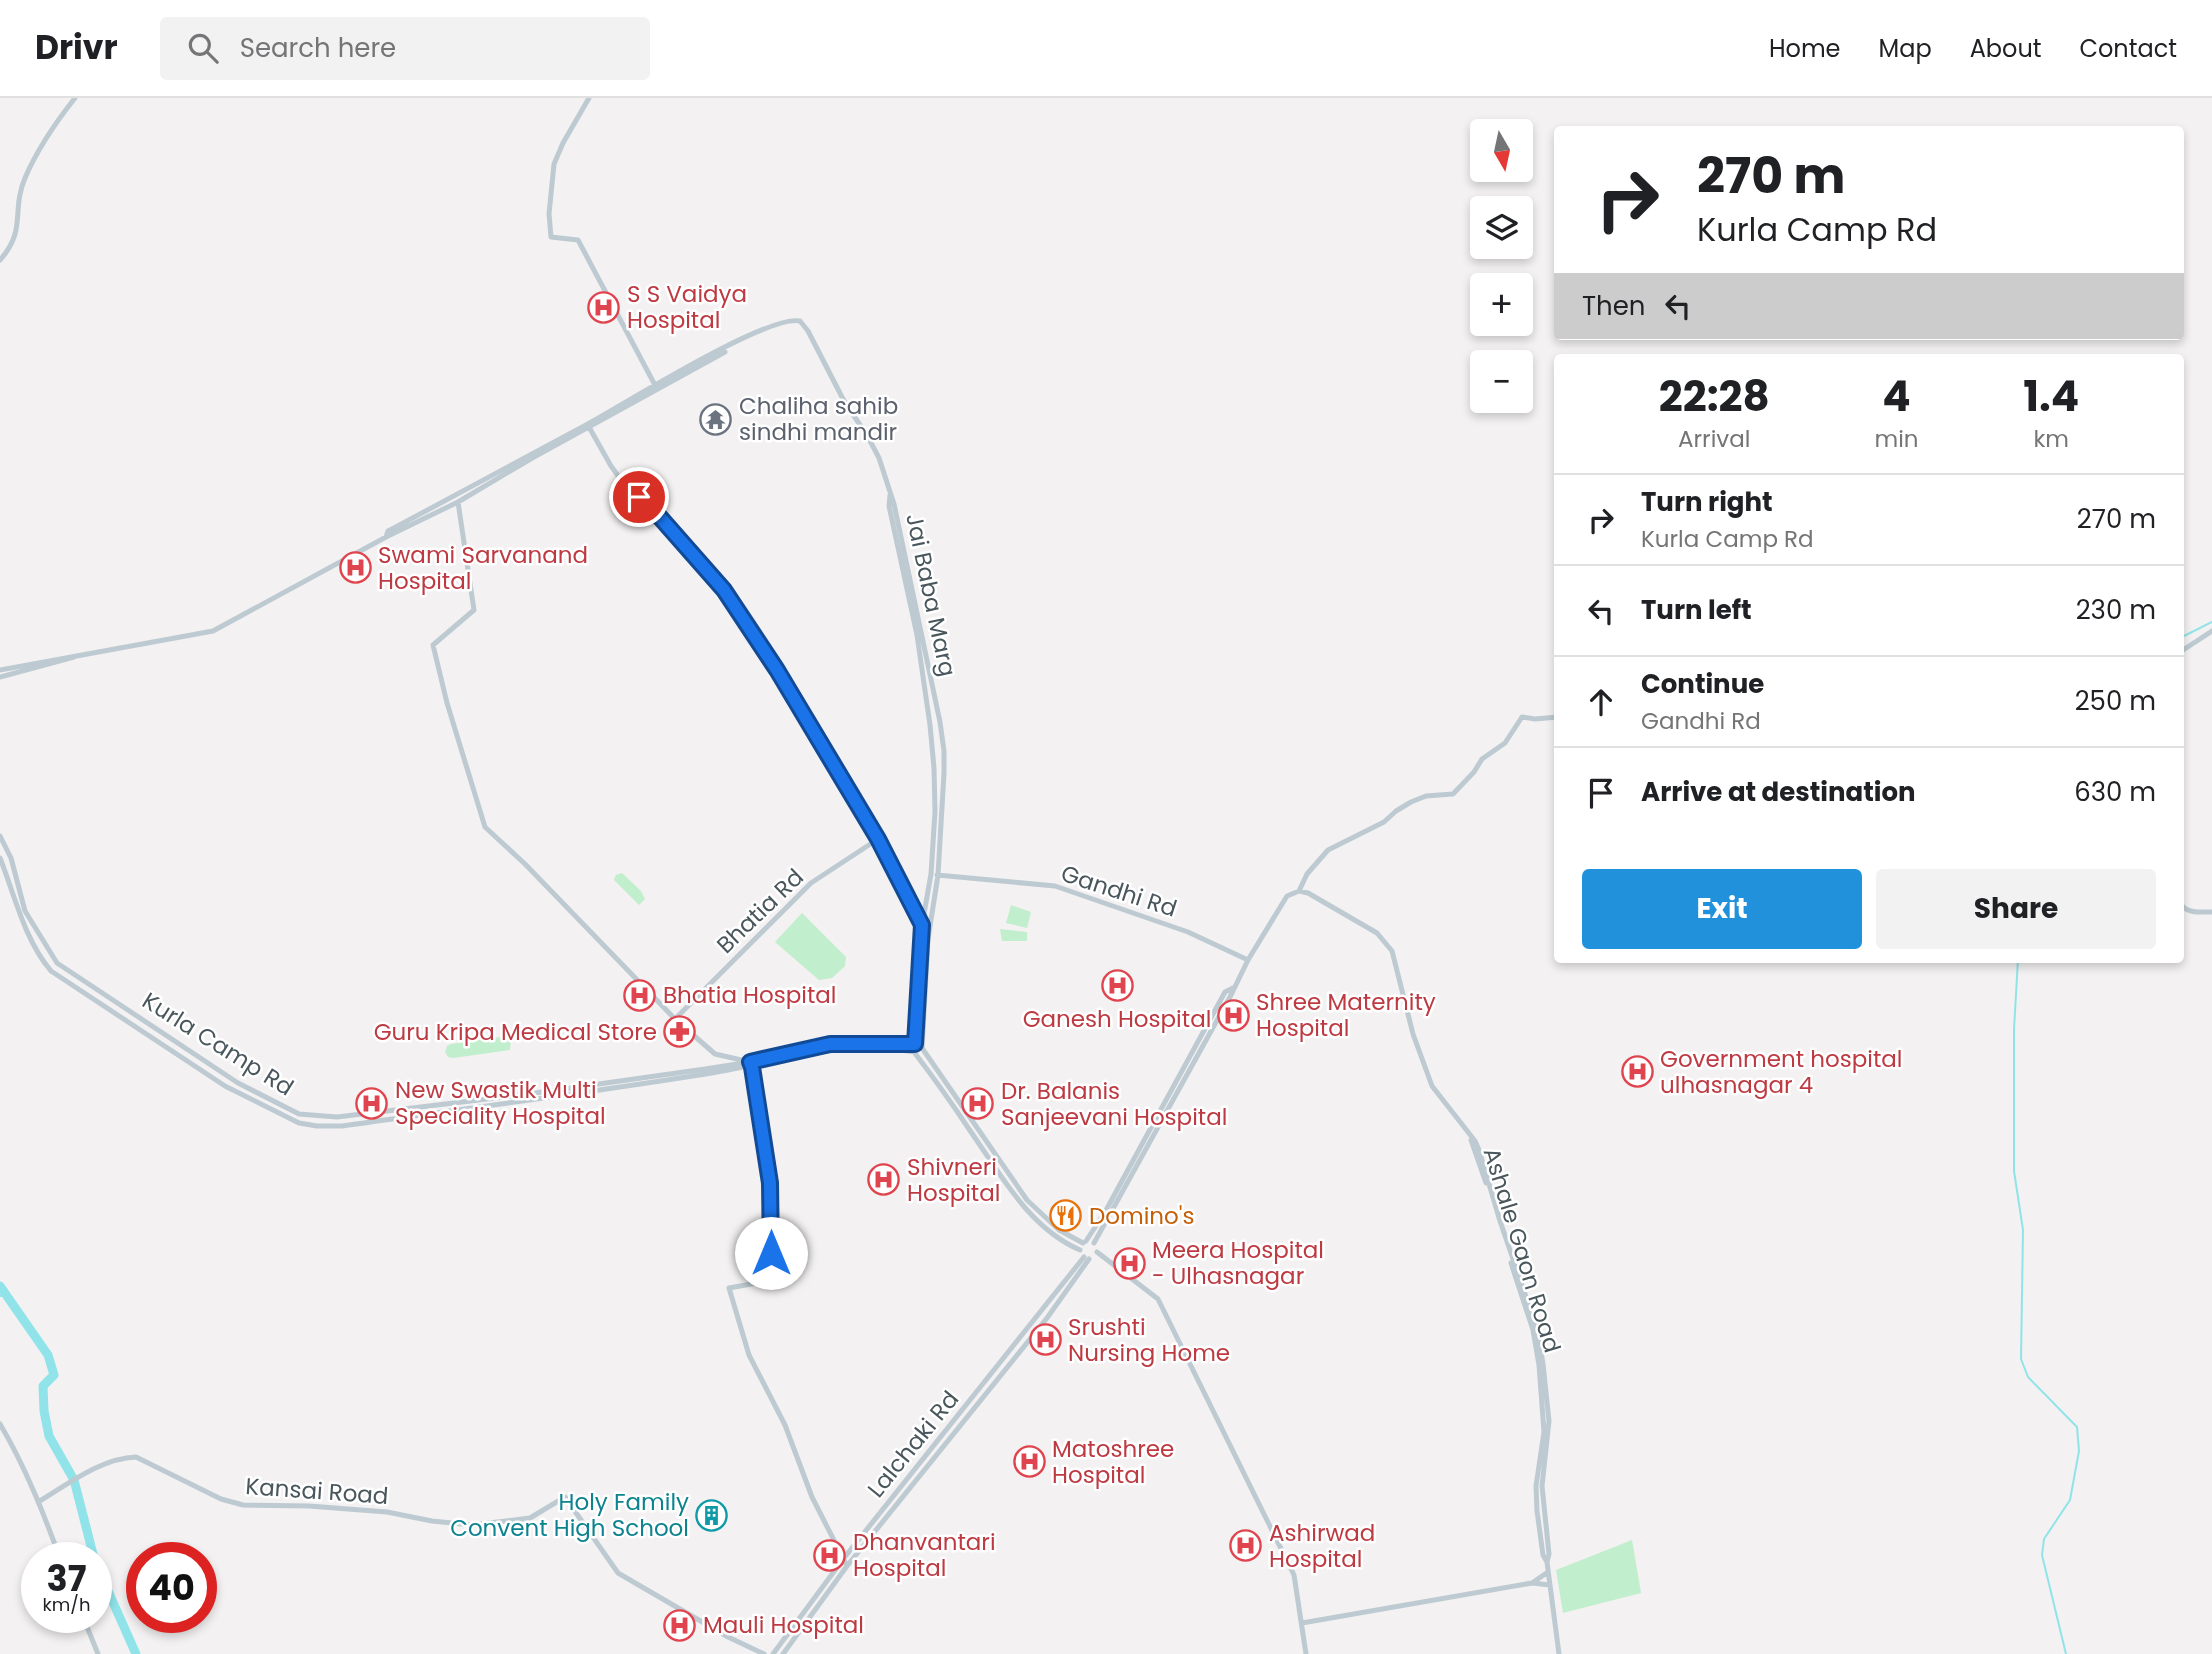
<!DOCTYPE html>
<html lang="en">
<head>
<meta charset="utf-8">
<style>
  :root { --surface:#fff; --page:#f2f2f2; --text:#202124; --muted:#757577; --line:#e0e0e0; --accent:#2191dc }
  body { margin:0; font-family:Poppins,sans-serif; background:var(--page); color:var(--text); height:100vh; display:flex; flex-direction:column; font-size:26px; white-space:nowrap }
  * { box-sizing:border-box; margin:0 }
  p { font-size:23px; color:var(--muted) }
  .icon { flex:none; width:38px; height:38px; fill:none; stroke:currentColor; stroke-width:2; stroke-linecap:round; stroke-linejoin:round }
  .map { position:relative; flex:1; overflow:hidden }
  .drawer { position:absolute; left:1554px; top:256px; width:630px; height:609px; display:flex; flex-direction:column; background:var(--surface); border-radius:7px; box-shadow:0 4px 10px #0003 }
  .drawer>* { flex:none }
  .hud { position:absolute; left:1554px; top:28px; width:630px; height:214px; border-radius:7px; box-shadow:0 4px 10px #0003; background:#fff; color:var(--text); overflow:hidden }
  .needle { width:46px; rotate:171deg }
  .fabs { position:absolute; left:1470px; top:21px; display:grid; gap:14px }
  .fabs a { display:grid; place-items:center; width:63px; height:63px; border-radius:7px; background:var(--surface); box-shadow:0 4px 10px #0003; font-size:35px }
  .speed { position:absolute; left:21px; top:1444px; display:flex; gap:14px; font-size:35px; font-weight:700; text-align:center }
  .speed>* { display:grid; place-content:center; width:91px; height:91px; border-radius:50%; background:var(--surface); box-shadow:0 4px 10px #0003; line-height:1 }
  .speed small { font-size:18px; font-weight:400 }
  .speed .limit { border:10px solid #d22; background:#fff; color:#111 }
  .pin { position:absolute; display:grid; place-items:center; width:60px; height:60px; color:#fff; margin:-30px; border:4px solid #fff; border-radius:50%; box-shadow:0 2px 7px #0007 }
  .me { position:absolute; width:77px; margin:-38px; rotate:0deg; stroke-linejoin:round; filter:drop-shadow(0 0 5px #0008) }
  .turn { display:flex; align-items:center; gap:24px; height:147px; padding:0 28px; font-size:32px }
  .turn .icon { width:91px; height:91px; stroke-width:2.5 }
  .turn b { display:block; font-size:49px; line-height:60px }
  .then { display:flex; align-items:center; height:66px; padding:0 28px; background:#0003; gap:14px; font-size:26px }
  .eta { display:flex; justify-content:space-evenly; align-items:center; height:119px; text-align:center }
  .eta b { font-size:42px; font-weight:700; line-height:49px }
  .primary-button { display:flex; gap:14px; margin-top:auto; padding:14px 28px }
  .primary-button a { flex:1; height:80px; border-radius:7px; background:var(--accent); color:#fff; font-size:28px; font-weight:700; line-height:80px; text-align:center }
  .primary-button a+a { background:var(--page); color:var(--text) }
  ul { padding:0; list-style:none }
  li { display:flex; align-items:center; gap:21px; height:91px; padding:0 28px; border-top:2px solid var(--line) }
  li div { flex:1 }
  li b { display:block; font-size:26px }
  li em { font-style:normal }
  header { display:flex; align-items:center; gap:42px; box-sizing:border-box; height:98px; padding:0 35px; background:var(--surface); border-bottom:2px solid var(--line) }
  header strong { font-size:33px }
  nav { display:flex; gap:38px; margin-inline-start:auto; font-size:24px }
  .search { width:490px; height:63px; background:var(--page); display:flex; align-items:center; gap:18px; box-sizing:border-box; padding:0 24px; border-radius:7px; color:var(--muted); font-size:26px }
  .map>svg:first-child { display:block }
  .green { fill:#c1eecc }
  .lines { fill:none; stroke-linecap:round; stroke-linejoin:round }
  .stream { stroke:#90e4e9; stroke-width:2 }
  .river { stroke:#90e4e9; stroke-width:9 }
  .secondary { stroke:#bdcad1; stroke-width:5 }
  .route-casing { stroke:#114b97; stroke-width:18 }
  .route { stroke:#1a73e8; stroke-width:12 }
  .labels { text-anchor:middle; stroke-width:5; stroke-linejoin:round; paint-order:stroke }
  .health-label { font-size:23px; fill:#be3a42; stroke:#fff; text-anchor:start }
  .worship-label { font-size:23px; fill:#5b616d; stroke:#fff; text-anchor:start }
  .street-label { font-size:23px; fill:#49575d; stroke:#fff }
  .food-label { font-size:23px; fill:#c56008; stroke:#fff; text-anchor:start }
  .culture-label { font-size:23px; fill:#0d838f; stroke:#fff; text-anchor:end }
</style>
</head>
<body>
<header>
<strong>Drivr</strong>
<div class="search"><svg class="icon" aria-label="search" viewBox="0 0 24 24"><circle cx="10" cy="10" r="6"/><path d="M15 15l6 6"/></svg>Search here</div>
<nav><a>Home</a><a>Map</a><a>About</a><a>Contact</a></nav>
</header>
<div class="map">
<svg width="2212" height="1556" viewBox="0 0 2212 1556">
  <rect width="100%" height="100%" fill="#f3f1f1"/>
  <path class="green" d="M 622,775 L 641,793 L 645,801 L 639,807 L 614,782 L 616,777 Z
    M 1011,807 L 1031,814 L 1027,830 L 1006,825 Z
    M 802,815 L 846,859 L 845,868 L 832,880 L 819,882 L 775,844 Z
    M 1000,831 L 1027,834 L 1027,843 L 1002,843 Z
    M 507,938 L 511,942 L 510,952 L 453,960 L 448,959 L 445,954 L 447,948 L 451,946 Z
    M 1632,1442 L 1641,1495 L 1563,1515 L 1556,1472 Z"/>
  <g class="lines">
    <path class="stream" d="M 2180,540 L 2212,524
      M 2018,861 L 2014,931 L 2014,1073 L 2023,1132 L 2021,1261 L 2028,1279 L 2077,1329 L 2079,1353 L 2070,1402 L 2044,1441 L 2042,1457 L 2066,1556
      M 0,1198 L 6,1197"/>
    <path class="river" d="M 0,1188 L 48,1257 L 54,1277 L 43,1288 L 44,1313 L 49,1338 L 74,1382 L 94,1460
      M 96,1466 L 136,1556"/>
    <path class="secondary" d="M 589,0 L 563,45 L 554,66 L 549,116 L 551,139 L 578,142 L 656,289
      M 0,162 C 27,132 11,113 25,80 C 37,52 56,24 75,0
      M 589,329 L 611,368 L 624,386 L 658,417 L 725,492 L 777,572 L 878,741 L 922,827 L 929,828
      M 890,397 L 889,408 L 917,537 L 930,627 L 934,670 L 935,714 L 931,776 L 922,827 L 914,949
      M 458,404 L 474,512 L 433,547 L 447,605 L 485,729 L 525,766 L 675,921 L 715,956 L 750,964 L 753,969 L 770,1085 L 770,1172 L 768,1183 L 729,1190 L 749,1257 L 785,1327 L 812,1399 L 847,1468
      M 386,439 L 388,433 L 394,430 C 458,396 522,362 586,327 C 623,307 767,216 800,223 L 808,233 L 844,303 L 868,339 L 879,360 L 894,406 L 940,624 L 944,653 L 944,675 L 938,777 L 928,841 L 922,951
      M 2180,554 L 2212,533
      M 0,572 L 213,533 L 386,439 L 458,404 L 534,359 L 725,254
      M 0,579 L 74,559
      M 0,738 L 11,760 L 25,813 L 57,865 L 238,985 L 299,1016 L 337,1019 L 521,997 L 705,971 L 750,964 L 830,946 L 899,944 L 915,946 L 922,950 L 1027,1102 L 1059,1132 L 1083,1145
      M 0,760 C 15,798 24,841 51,873 L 225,988 L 299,1025 L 317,1028 L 342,1028 C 461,1011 580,996 699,977 C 772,966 839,941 914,954 C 934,980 953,1007 971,1034 C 1001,1077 1029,1130 1080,1152
      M 937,777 L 1055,788 L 1188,834 L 1248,862
      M 1299,793 L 1308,795 L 1377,835 L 1392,853 L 1413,936 L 1432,988 L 1475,1043 L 1479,1052 L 1500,1123 L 1537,1231 L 1543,1266 L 1549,1323 L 1542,1388 L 1549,1456 L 1547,1464 L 1559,1556
      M 2180,805 C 2186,816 2201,814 2212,814
      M 675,921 L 811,785 L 878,741
      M 1471,1042 L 1486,1085
      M 1086,1143 L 1105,1114 L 1225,894 L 1233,890
      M 1094,1145 L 1231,897 L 1248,862 L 1287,798 L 1299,793 L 1307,776 L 1328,752 L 1384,724 L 1396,713 L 1411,704 L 1426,698 L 1453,696 L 1474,674 L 1482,661 L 1505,645 L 1522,619 L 1535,621 L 1558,619
      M 1097,1154 L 1158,1201 L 1294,1477 L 1306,1556
      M 1511,1165 L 1533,1232 L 1539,1267 L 1544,1334 L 1536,1388 L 1537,1413 L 1543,1457 L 1547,1464
      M 0,1326 C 25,1368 43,1414 60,1460
      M 38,1404 C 67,1387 101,1360 136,1359 L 221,1401 L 243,1407 L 309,1408 L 387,1414 L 432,1423 L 472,1427 L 530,1420 L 565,1399 L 618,1475 L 728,1539 L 764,1556
      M 1532,1485 L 1548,1474
      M 83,1519 L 98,1556
      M 1302,1525 L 1532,1485 L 1550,1487
      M 773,1556 L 844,1460 L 1084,1159
      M 783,1556 L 847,1468 L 1047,1220 L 1089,1161"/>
  </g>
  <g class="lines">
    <defs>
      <path id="route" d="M 639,399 L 658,417 L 724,492 L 777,572 L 878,741 L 922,827 L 915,946 L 830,946 L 750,964 L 752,969 L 770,1085 L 771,1155"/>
    </defs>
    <use href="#route" class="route-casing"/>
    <use href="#route" class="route"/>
  </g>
  <defs>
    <symbol id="hospital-ring" viewBox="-11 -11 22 22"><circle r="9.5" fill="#fff" stroke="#e0444e" stroke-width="1.5"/><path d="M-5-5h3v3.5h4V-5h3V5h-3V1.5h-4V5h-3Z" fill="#e0444e"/></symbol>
    <symbol id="temple-ring" viewBox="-11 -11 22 22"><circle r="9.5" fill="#fff" stroke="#6b7280" stroke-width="1.5"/><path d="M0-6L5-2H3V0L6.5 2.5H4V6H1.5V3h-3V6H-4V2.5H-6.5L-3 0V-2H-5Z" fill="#6b7280"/></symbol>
    <symbol id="pharmacy-ring" viewBox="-11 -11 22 22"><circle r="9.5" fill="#fff" stroke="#e0444e" stroke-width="1.5"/><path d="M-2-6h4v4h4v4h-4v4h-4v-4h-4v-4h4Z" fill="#e0444e"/></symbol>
    <symbol id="restaurant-ring" viewBox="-11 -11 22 22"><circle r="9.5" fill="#fff" stroke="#e8710a" stroke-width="1.5"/><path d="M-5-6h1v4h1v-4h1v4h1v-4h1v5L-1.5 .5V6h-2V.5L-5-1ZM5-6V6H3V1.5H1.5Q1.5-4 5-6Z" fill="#e8710a"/></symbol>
    <symbol id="building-ring" viewBox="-11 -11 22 22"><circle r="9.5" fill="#fff" stroke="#0f9aa8" stroke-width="1.5"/><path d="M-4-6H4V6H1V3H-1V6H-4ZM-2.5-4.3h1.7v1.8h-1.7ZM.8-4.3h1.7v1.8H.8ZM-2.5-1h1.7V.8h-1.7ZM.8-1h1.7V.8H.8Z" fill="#0f9aa8"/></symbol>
  </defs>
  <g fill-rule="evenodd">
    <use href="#hospital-ring" x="586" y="192" width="35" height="35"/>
    <use href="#temple-ring" x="698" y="304" width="35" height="35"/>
    <use href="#hospital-ring" x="338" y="452" width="35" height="35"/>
    <use href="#hospital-ring" x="1100" y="870" width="35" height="35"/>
    <use href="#hospital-ring" x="622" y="880" width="35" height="35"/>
    <use href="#hospital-ring" x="1216" y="900" width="35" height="35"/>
    <use href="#pharmacy-ring" x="662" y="916" width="35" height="35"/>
    <use href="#hospital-ring" x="1620" y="956" width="35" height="35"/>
    <use href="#hospital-ring" x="354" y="988" width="35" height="35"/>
    <use href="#hospital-ring" x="960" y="988" width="35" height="35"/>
    <use href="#hospital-ring" x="866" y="1064" width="35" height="35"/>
    <use href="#restaurant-ring" x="1048" y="1100" width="35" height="35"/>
    <use href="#hospital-ring" x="1112" y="1148" width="35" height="35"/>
    <use href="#hospital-ring" x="1028" y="1224" width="35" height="35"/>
    <use href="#hospital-ring" x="1012" y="1346" width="35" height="35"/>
    <use href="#building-ring" x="694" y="1400" width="35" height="35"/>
    <use href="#hospital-ring" x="1228" y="1430" width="35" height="35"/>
    <use href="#hospital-ring" x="812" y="1440" width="35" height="35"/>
    <use href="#hospital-ring" x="662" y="1510" width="35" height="35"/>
  </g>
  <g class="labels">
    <g class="health-label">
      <text x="627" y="204">S S Vaidya<tspan x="627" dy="26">Hospital</tspan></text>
      <text x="378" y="465">Swami Sarvanand<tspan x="378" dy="26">Hospital</tspan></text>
      <text x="663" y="905">Bhatia Hospital</text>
      <text x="1256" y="912">Shree Maternity<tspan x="1256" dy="26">Hospital</tspan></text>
      <text x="1117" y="929" text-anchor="middle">Ganesh Hospital</text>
      <text x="657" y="942" text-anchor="end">Guru Kripa Medical Store</text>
      <text x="1660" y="969">Government hospital<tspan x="1660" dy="26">ulhasnagar 4</tspan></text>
      <text x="395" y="1000">New Swastik Multi<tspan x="395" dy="26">Speciality Hospital</tspan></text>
      <text x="1001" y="1001">Dr. Balanis<tspan x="1001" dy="26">Sanjeevani Hospital</tspan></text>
      <text x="907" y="1077">Shivneri<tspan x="907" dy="26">Hospital</tspan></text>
      <text x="1152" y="1160">Meera Hospital<tspan x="1152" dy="26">- Ulhasnagar</tspan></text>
      <text x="1068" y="1237">Srushti<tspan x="1068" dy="26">Nursing Home</tspan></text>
      <text x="1052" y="1359">Matoshree<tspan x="1052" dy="26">Hospital</tspan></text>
      <text x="1269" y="1443">Ashirwad<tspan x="1269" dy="26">Hospital</tspan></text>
      <text x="853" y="1452">Dhanvantari<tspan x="853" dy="26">Hospital</tspan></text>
      <text x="703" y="1535">Mauli Hospital</text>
    </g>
    <g class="worship-label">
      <text x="739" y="316">Chaliha sahib<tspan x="739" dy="26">sindhi mandir</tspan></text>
    </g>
    <g class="street-label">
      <text transform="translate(931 497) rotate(78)" y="8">Jai Baba Marg</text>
      <text transform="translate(1119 793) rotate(18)" y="8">Gandhi Rd</text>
      <text transform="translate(760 813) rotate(-44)" y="8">Bhatia Rd</text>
      <text transform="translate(218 946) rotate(32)" y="8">Kurla Camp Rd</text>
      <text transform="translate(1522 1152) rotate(73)" y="8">Ashale Gaon Road</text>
      <text transform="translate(913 1346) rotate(-51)" y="8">Lalchaki Rd</text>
      <text transform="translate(317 1393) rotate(4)" y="8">Kansai Road</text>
    </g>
    <g class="food-label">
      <text x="1089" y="1126">Domino's</text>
    </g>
    <g class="culture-label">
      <text x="689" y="1412">Holy Family<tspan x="689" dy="26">Convent High School</tspan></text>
    </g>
  </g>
</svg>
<div class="fabs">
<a><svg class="needle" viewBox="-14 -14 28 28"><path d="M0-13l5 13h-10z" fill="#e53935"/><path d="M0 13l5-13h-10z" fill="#757577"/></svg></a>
<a><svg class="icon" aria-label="layers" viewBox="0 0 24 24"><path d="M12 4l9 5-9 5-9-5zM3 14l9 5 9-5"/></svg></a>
<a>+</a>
<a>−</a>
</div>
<div class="speed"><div>37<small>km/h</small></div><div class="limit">40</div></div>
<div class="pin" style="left:639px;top:399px;background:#d93025"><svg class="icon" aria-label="arrive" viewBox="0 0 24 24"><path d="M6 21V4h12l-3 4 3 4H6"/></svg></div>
<svg class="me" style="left:771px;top:1155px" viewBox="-20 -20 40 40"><circle r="19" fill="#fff"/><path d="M0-13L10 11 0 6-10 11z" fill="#1a73e8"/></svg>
<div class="hud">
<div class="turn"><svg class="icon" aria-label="right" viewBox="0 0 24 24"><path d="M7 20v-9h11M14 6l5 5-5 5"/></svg><div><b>270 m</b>Kurla Camp Rd</div></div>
<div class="then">Then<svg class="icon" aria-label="left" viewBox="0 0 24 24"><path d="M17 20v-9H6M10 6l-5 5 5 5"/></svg></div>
</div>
<section class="drawer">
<div class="eta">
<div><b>22:28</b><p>Arrival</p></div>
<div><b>4</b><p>min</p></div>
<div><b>1.4</b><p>km</p></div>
</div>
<ul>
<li><svg class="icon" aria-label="right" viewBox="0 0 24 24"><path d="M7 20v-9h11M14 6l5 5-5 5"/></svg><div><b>Turn right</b><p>Kurla Camp Rd</p></div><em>270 m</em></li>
<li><svg class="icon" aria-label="left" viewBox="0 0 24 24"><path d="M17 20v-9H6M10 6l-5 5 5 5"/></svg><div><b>Turn left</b></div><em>230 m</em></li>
<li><svg class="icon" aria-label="ahead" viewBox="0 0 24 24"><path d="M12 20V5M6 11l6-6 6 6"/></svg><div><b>Continue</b><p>Gandhi Rd</p></div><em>250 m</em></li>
<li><svg class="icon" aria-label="arrive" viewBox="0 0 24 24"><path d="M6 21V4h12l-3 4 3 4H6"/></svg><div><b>Arrive at destination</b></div><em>630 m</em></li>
</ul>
<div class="primary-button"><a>Exit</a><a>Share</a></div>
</section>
</div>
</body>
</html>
